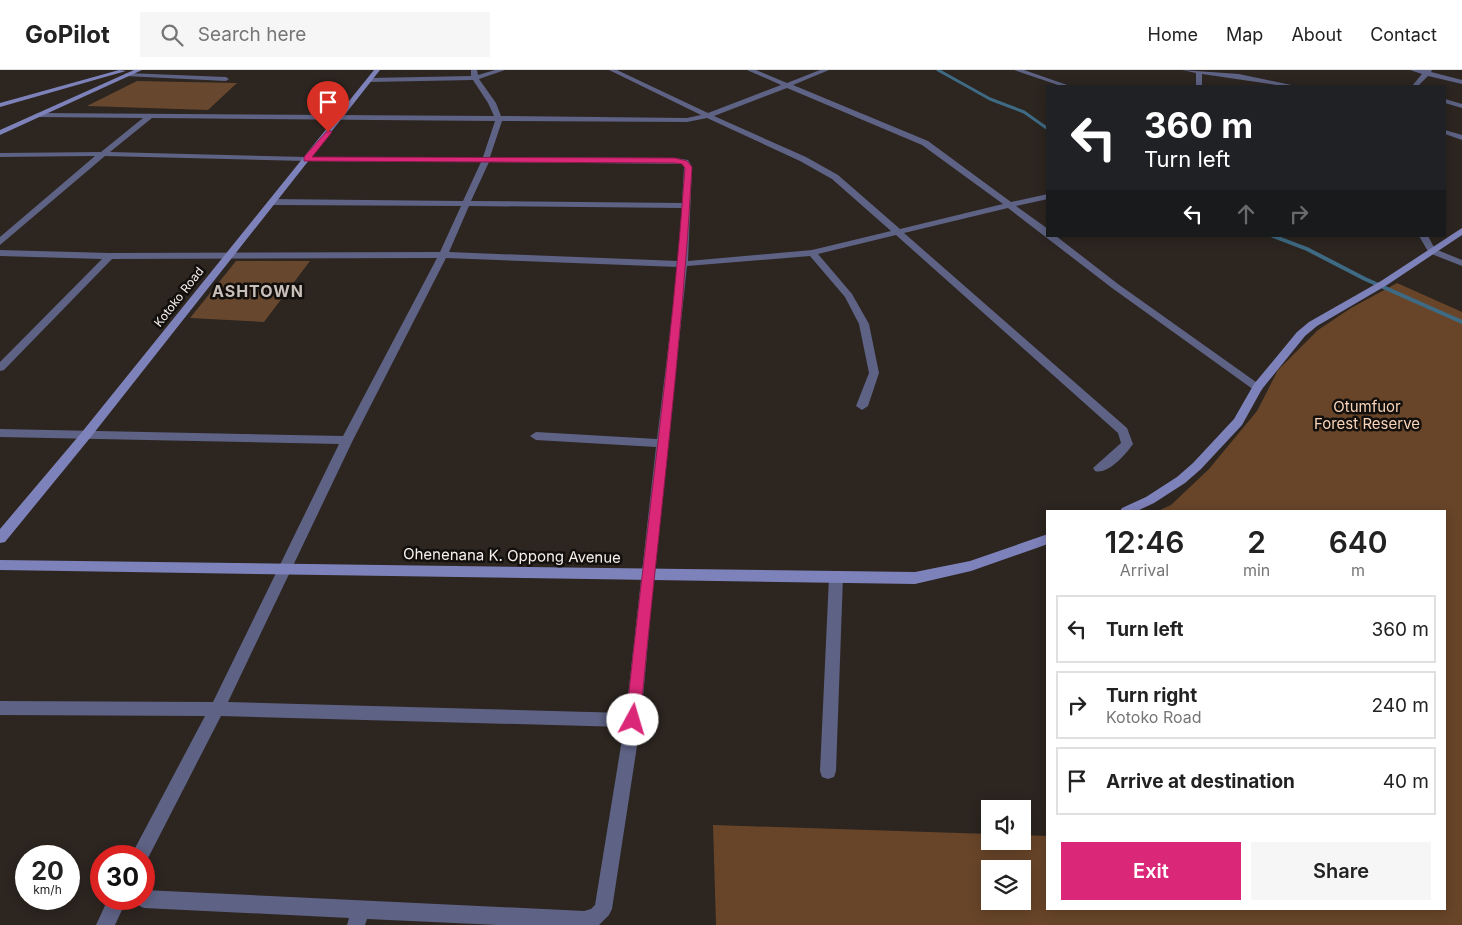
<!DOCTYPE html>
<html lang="en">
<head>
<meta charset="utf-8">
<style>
  :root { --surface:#fff; --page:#f6f6f6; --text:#222; --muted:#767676; --line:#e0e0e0; --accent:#db2777 }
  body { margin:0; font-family:Inter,sans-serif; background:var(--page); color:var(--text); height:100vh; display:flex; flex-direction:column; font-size:19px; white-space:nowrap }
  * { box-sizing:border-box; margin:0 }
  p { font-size:16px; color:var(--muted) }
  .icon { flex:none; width:28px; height:28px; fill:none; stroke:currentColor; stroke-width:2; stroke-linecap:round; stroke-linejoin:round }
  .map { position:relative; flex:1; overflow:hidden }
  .sheet { position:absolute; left:1046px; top:440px; width:400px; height:400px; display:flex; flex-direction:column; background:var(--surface); border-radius:0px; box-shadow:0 2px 12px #0003 }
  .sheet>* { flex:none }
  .hud { position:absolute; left:1046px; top:15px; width:400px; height:152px; border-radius:0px; box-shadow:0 2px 12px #0003; background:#202124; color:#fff; overflow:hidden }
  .buttons { position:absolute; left:981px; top:730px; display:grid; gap:10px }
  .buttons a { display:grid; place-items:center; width:50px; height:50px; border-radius:0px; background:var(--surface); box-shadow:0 2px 12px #0003; font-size:25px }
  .speed { position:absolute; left:15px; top:775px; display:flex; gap:10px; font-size:25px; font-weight:700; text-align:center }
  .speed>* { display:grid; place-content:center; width:65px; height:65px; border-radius:50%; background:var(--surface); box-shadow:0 2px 12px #0003; line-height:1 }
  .speed small { font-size:12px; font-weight:400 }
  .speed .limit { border:8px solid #d22; background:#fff; color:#111 }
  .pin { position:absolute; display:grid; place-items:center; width:42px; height:42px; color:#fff; margin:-51px -21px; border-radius:50% 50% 50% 0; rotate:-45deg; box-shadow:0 0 5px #0007 }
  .pin .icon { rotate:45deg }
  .me { position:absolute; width:55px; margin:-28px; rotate:6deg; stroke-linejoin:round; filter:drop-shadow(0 0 4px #0008) }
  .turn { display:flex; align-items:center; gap:18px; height:105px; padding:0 15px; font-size:22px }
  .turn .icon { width:65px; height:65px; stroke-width:2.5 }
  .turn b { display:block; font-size:35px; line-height:42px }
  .lanes { display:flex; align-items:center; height:48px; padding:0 15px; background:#0003; justify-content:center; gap:25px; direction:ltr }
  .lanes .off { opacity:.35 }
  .eta { display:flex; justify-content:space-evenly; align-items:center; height:85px; text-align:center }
  .eta b { font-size:30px; font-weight:600; line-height:35px }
  .button { display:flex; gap:10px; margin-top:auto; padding:10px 15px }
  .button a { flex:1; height:58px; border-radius:0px; background:var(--accent); color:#fff; font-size:20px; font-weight:600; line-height:58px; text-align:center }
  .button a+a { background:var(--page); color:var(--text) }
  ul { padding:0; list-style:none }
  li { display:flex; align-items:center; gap:15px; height:68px; margin:0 10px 8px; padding:0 5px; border:2px solid var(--line); border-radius:0px }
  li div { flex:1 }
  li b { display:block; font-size:19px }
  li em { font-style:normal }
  header { display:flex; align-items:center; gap:30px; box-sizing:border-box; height:70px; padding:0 25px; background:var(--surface); border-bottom:1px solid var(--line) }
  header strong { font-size:24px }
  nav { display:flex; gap:28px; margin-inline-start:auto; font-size:18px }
  .search { width:350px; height:45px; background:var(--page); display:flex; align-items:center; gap:12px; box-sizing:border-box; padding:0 18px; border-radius:0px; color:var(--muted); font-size:19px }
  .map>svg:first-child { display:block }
  .green { fill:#67472d }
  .forest { fill:#684529; fill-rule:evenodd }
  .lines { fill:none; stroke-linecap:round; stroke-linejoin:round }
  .stream-far1 { stroke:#3e6a83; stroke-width:3 }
  .stream { stroke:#3e6a83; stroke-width:4 }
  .street { fill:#5e6284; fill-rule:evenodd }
  .secondary { fill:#7e82ba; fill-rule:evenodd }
  .route { fill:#db2777; stroke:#8e194d }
  .labels { text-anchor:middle; stroke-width:5; stroke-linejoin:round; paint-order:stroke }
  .far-street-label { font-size:12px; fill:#f4efec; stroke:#120f0c }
  .park-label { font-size:15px; fill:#f9d4b8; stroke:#120f0c }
  .street-label { font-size:15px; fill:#f4efec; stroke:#120f0c }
  .far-district-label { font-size:16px; font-weight:bold; letter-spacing:1px; fill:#c8bfb8; stroke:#120f0c }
</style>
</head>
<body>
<header>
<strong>GoPilot</strong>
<div class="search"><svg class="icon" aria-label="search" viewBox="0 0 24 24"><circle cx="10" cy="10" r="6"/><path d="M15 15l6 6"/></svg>Search here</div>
<nav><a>Home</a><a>Map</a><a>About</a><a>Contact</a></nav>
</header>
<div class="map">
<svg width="1462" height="855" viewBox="0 0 1462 855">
  <rect width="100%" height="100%" fill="#2c2520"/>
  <path class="green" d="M 137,11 L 237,13 L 208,40 L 87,36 Z
    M 236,191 L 310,191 L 264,252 L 190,248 Z"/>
  <path class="forest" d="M 1397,213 L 1462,242 L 1462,855 L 716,855 L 713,755 L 990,764 L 990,771 L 1022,771 L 1023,765 L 1047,766 L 1048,839 L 1445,839 L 1445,441 L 1158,441 L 1171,435 L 1209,399 L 1257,341 L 1278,300 L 1318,260 L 1351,238 ZM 990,799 L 1022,799 L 1022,831 L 990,831 Z"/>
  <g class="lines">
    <path class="stream-far1" d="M 938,0 L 990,29 L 1024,42 L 1048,59"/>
    <path class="stream" d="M 1273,166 L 1307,179 L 1365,209 L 1462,252"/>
    <path class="street" d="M 471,0 L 477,0 L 478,5 L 495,0 L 505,0 L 479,9 L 496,33 L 501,46 L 687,48 L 701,45 L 609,0 L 617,0 L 708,43 L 781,15 L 747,0 L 756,0 L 787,13 L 820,0 L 829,0 L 793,15 L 928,71 L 1011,132 L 1048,124 L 1048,129 L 1016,136 L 1048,159 L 1048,166 L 1056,166 L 1118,214 L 1263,317 L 1262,320 L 1254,320 L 1112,218 L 1008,138 L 904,163 L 1127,358 L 1133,374 C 1126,384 1108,405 1095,401 L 1093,398 L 1121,373 L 1118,363 L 896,165 L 818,184 L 852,224 L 869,254 L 879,303 L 868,336 L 862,340 L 856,336 L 869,303 L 859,254 L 845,227 L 810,186 L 687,196 L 654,505 L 641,650 L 612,839 L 609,845 L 599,855 L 497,855 L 367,849 L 365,855 L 347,855 L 349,848 L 144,838 L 138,835 L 135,829 L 144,829 L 144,820 L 584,841 L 591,839 L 595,835 L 624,657 L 221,646 L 146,792 L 144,793 L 144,786 L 131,786 L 134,780 L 205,646 L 0,645 L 0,631 L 213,632 L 339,374 L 0,367 L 0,359 L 343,366 L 437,188 L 112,189 L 4,300 L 0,301 L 0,292 L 102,189 L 0,186 L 0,180 L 110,183 L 440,182 L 461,136 L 272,135 L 268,132 L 272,129 L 463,131 L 481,92 L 306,91 L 105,86 L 0,175 L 0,167 L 95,86 L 0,87 L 0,83 L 101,82 L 143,48 L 35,47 L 34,45 L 38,43 L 494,46 L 488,33 L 473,10 L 370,12 L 367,10 L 370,8 L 471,6 ZM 787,18 L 922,75 L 1003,134 L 900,159 L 838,105 L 806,87 L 714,46 ZM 152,48 L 495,51 L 483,87 L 306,87 L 110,82 ZM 707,48 L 800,91 L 832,109 L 891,161 L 812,180 L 688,191 L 692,97 L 688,90 L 675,88 L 490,87 L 502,51 L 687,52 ZM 489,92 L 682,94 L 684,97 L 682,133 L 471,131 ZM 469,136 L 682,138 L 679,191 L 449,182 ZM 446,188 L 678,197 L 657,369 L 536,362 L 530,366 L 536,370 L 656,377 L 626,643 L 228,632 L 353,370 Z
      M 1014,0 L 1024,0 L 1070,16 L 1061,16 Z
      M 1182,0 L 1239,4 L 1296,16 L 1283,16 L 1202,4 L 1202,16 L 1196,16 L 1196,3 Z
      M 1410,0 L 1432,0 L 1431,2 L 1462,10 L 1462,14 L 1428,6 L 1418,16 L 1412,16 L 1422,4 Z
      M 127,3 L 226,7 L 229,9 L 226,11 L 125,6 L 125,4 Z
      M 1445,29 L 1462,34 L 1462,38 L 1445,33 Z
      M 1445,60 L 1462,65 L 1462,70 L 1445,64 Z
      M 1419,166 L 1428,166 L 1435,179 L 1462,190 L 1462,196 L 1429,183 Z
      M 836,501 L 841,503 L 843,507 L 836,701 L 834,707 L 828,709 L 822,707 L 820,701 L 829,507 L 831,503 Z
      M 108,829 L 127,829 L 115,855 L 96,855 Z"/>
    <path class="secondary" d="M 119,0 L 126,1 L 0,37 L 0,33 Z
      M 134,0 L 142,0 L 0,65 L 0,60 Z
      M 374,0 L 380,0 L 90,368 L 5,472 L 0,473 L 0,459 L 82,362 Z
      M 1462,158 L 1462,165 L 1387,215 L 1317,256 L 1305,266 L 1262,319 L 1242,355 L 1201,399 L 1185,413 L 1154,433 L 1137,441 L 1120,441 L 1122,438 L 1146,427 L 1177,407 L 1193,393 L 1234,349 L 1254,314 L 1297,262 L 1309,252 L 1381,211 Z
      M 1048,464 L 1048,474 L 971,501 L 915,514 L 0,500 L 0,490 L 915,502 L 970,491 Z"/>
  </g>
  <path class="route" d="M 328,60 L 332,62 L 312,87 L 675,88 L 687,91 L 692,97 C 682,282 657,466 640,650 L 638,655 L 633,657 L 628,655 L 626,650 C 645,466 672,282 685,98 L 682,94 L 675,93 L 304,91 L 304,87 Z"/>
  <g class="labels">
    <g class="far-street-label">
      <text transform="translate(179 227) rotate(-52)" y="4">Kotoko Road</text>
    </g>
    <g class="park-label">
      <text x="1367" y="342">Otumfuor<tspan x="1367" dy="17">Forest Reserve</tspan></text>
    </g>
    <g class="street-label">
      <text transform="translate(512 486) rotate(1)" y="5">Ohenenana K. Oppong Avenue</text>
    </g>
    <g class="far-district-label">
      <text x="258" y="227">ASHTOWN</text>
    </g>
  </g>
</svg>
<div class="buttons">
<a><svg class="icon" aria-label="sound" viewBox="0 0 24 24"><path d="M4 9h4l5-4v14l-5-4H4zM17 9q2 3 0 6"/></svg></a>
<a><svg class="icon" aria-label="layers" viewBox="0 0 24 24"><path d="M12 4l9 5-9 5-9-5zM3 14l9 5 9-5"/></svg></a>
</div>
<div class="speed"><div>20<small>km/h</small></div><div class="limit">30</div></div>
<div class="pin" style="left:328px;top:62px;background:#d93025"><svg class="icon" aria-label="arrive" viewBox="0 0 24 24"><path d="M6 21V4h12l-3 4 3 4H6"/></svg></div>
<svg class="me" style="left:633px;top:650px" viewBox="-20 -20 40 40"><circle r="19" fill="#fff"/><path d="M0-13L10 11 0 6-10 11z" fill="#db2777"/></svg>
<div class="hud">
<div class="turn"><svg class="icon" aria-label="left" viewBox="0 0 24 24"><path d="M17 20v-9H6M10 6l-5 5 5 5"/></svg><div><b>360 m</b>Turn left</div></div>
<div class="lanes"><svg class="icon" aria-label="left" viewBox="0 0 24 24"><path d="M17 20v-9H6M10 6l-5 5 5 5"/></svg><svg class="icon off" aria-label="ahead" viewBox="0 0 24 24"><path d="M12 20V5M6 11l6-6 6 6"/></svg><svg class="icon off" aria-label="right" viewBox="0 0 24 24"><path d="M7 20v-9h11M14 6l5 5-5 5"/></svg></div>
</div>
<section class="sheet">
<div class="eta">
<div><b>12:46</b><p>Arrival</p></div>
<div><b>2</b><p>min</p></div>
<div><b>640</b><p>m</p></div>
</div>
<ul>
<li><svg class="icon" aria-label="left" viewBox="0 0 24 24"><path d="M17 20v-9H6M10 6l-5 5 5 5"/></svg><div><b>Turn left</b></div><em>360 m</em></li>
<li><svg class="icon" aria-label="right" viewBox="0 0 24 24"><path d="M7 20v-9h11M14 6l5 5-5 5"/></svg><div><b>Turn right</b><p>Kotoko Road</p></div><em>240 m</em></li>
<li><svg class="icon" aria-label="arrive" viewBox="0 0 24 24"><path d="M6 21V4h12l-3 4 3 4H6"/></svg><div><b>Arrive at destination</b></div><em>40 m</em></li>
</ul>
<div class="button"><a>Exit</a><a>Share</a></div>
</section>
</div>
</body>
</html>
